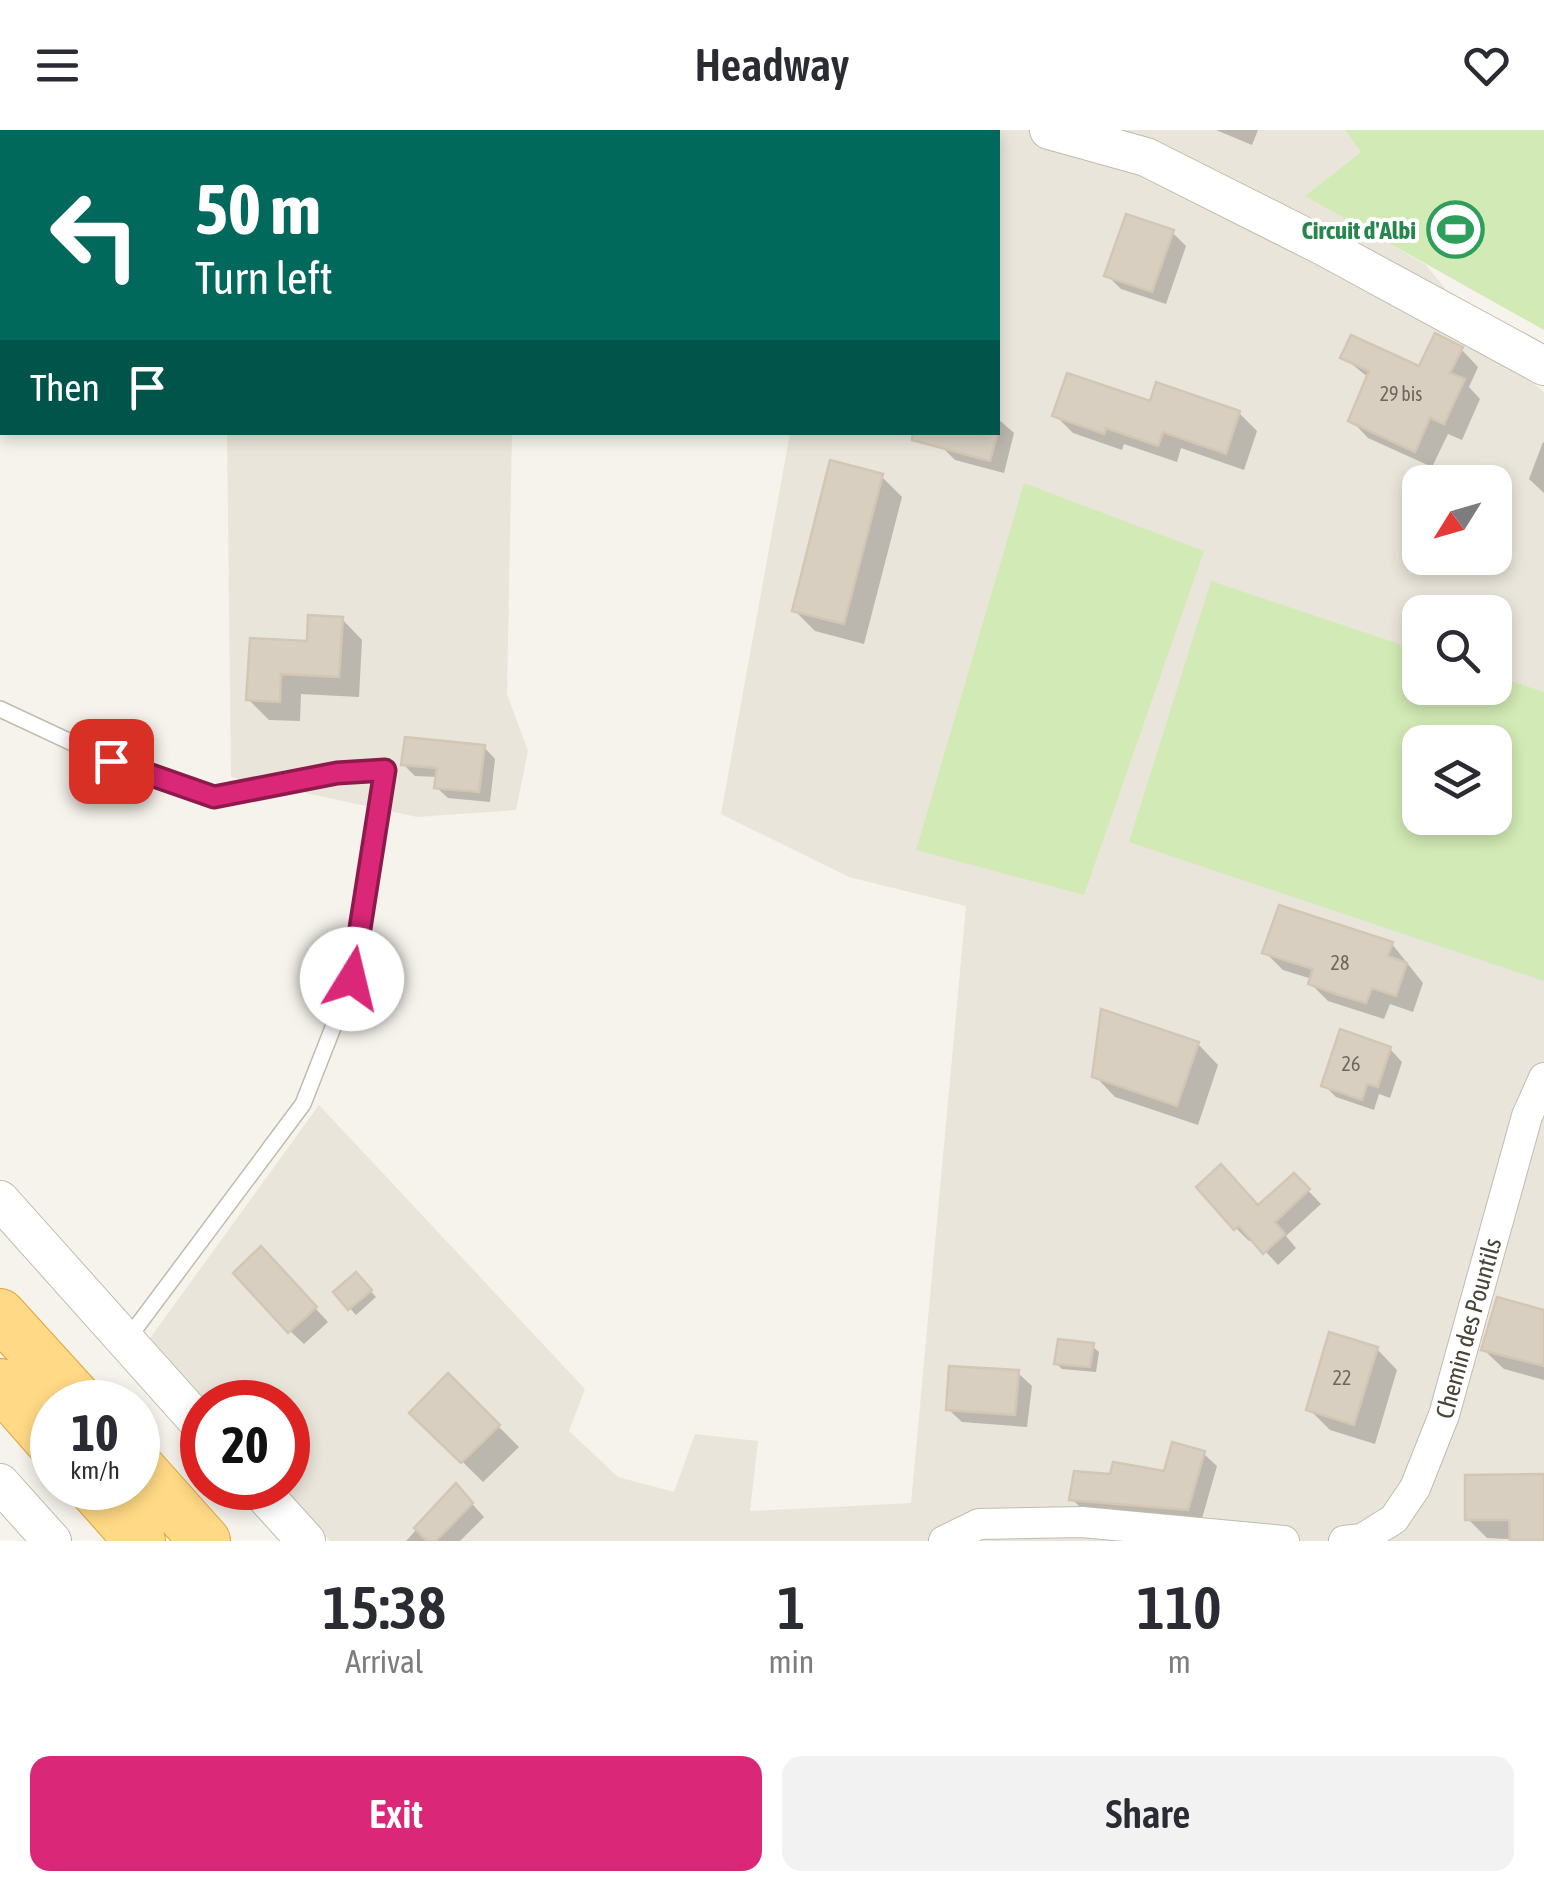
<!DOCTYPE html>
<html lang="en">
<head>
<meta charset="utf-8">
<style>
  :root { --surface:#fff; --page:#f2f2f3; --text:#2b2b33; --muted:#7c7c81; --accent:#db2777 }
  body { margin:0; font-family:"Asap Condensed",sans-serif; background:var(--page); color:var(--text); height:100vh; display:flex; flex-direction:column; font-size:38px; white-space:nowrap }
  * { box-sizing:border-box; margin:0 }
  p { font-size:32px; color:var(--muted) }
  .icon { flex:none; width:55px; height:55px; fill:none; stroke:currentColor; stroke-width:2; stroke-linecap:round; stroke-linejoin:round }
  .map { position:relative; height:1411px; overflow:hidden }
  .drawer { display:flex; flex-direction:column; background:var(--surface); flex:1 }
  .drawer>* { flex:none }
  .banner { position:absolute; left:0px; top:0px; width:1000px; height:305px; box-shadow:0 5px 15px #0003; background:#00695c; color:#fff; overflow:hidden }
  .needle { width:65px; rotate:233deg }
  .buttons { position:absolute; left:1402px; top:335px; display:grid; gap:20px }
  .buttons a { display:grid; place-items:center; width:110px; height:110px; border-radius:20px; background:var(--surface); box-shadow:0 5px 15px #0003; font-size:50px }
  .speed { position:absolute; left:30px; top:1250px; display:flex; gap:20px; font-size:50px; font-weight:700; text-align:center }
  .speed>* { display:grid; place-content:center; width:130px; height:130px; border-radius:50%; background:var(--surface); box-shadow:0 5px 15px #0003; line-height:1 }
  .speed small { font-size:25px; font-weight:400 }
  .speed .limit { border:15px solid #d22; background:#fff; color:#111 }
  .pin { position:absolute; display:grid; place-items:center; width:85px; height:85px; color:#fff; margin:-42px; border-radius:20px; box-shadow:0 5px 15px #0006 }
  .me { position:absolute; width:110px; margin:-55px; rotate:9deg; stroke-linejoin:round; filter:drop-shadow(0 0 8px #0008) }
  .turn { display:flex; align-items:center; gap:35px; height:210px; padding:0 30px; font-size:45px }
  .turn .icon { width:130px; height:130px; stroke-width:2.5 }
  .turn b { display:block; font-size:70px; line-height:85px }
  .then { display:flex; align-items:center; height:95px; padding:0 30px; background:#0003; gap:20px; font-size:38px }
  .eta { display:flex; justify-content:space-evenly; align-items:center; height:170px; text-align:center }
  .eta b { font-size:60px; font-weight:600; line-height:70px }
  .action { display:flex; gap:20px; margin-top:auto; padding:20px 30px }
  .action a { flex:1; height:115px; border-radius:20px; background:var(--accent); color:#fff; font-size:40px; font-weight:600; line-height:115px; text-align:center }
  .action a+a { background:var(--page); color:var(--text) }
  header { display:flex; justify-content:space-between; align-items:center; height:130px; padding:0 30px; background:var(--surface); font-size:45px; font-weight:600 }
  .map>svg:first-child { display:block }
  .residential { fill:#eae5da; fill-rule:evenodd }
  .commercial { fill:#f7ead8 }
  .green { fill:#d2eab5; fill-rule:evenodd }
  .shadow { fill:#0003 }
  .building { fill:#d8cfc1; stroke:#d3c7b4; stroke-width:2.5 }
  .lines { fill:none; stroke-linecap:round; stroke-linejoin:round }
  .service-casing { stroke:#c2bbae; stroke-width:18 }
  .minor-casing { stroke:#c2bbae; stroke-width:32 }
  .tertiary-casing { stroke:#c2bbae; stroke-width:40 }
  .trunk-casing { stroke:#e0a43c; stroke-width:52 }
  .path { stroke:#c4b79f; stroke-width:5; stroke-dasharray:5 5; stroke-linecap:butt }
  .service { stroke:#fff; stroke-width:15 }
  .minor { stroke:#fff; stroke-width:30 }
  .tertiary { stroke:#fff; stroke-width:38 }
  .trunk { stroke:#ffd985; stroke-width:50 }
  .route-casing { stroke:#8e194d; stroke-width:25 }
  .route { stroke:#db2777; stroke-width:18 }
  .labels { text-anchor:middle; stroke-width:8; stroke-linejoin:round; paint-order:stroke }
  .number-label { font-size:20px; fill:#6e675b }
  .leisure-label { font-size:25px; font-weight:bold; fill:#27864d; stroke:#fff; text-anchor:end }
  .street-label { font-size:25px; fill:#4b4439; stroke:#fff }
</style>
</head>
<body>
<header><svg class="icon" aria-label="menu" viewBox="0 0 24 24"><path d="M4 6h16M4 12h16M4 18h16"/></svg>Headway<svg class="icon" aria-label="heart" viewBox="0 0 24 24"><path d="M12 20l-8-8c-3-5 5-10 8-4 3-6 11-1 8 4z"/></svg></header>
<div class="map">
<svg width="1544" height="1411" viewBox="0 0 1544 1411">
  <rect width="100%" height="100%" fill="#f6f3ec"/>
  <path class="residential" d="M 256,0 L 518,0 L 255,2 Z
    M 726,0 L 1345,0 L 1362,21 L 1306,66 L 1425,134 L 1505,230 L 1544,262 L 1544,1411 L 330,1411 L 281,1358 L 288,1358 L 288,1272 L 204,1272 L 148,1211 L 319,975 L 585,1259 L 569,1301 L 618,1347 L 674,1362 L 695,1304 L 758,1311 L 750,1381 L 911,1373 L 966,776 L 849,747 L 721,684 L 790,303 L 998,302 L 998,2 L 726,2 ZM 1420,352 L 1495,352 L 1495,428 L 1420,428 ZM 1420,482 L 1495,482 L 1495,558 L 1420,558 ZM 1420,612 L 1495,612 L 1495,688 L 1420,688 Z
    M 227,303 L 512,303 L 507,564 L 528,621 L 516,680 L 417,687 L 231,647 Z"/>
  <path class="commercial" d="M 0,0 L 256,0 L 2,2 L 2,87 Z"/>
  <path class="green" d="M 1345,0 L 1544,0 L 1544,200 L 1305,66 L 1361,22 Z
    M 1024,353 L 1204,421 L 1084,765 L 916,720 Z
    M 1211,451 L 1420,521 L 1420,558 L 1495,558 L 1495,546 L 1544,562 L 1544,851 L 1129,712 ZM 1495,612 L 1495,688 L 1420,688 L 1420,612 Z"/>
  <path class="shadow" d="M 0,0 L 173,0 L 2,2 L 2,62 Z
    M 1216,0 L 1258,0 L 1252,15 Z
    M 1173,103 L 1186,116 L 1166,174 L 1121,159 L 1107,145 Z
    M 1461,219 L 1478,237 L 1469,257 L 1480,269 L 1462,310 L 1448,304 L 1432,337 L 1368,308 L 1351,290 L 1369,248 L 1343,227 L 1420,239 Z
    M 1151,275 L 1239,283 L 1257,301 L 1244,340 L 1181,318 L 1177,332 L 1124,314 L 1122,320 L 1073,303 L 1055,285 Z
    M 998,289 L 1014,303 L 1004,343 L 955,330 L 941,316 L 998,302 Z
    M 1543,312 L 1544,313 L 1544,363 L 1529,349 Z
    M 881,346 L 902,367 L 864,514 L 815,501 L 794,480 Z
    M 342,489 L 362,510 L 359,567 L 301,564 L 300,591 L 269,590 L 248,569 L 309,513 Z
    M 484,617 L 495,629 L 490,672 L 448,668 L 436,657 L 438,647 L 415,646 L 403,634 Z
    M 1392,814 L 1423,853 L 1413,882 L 1390,874 L 1384,889 L 1328,871 L 1311,854 L 1312,849 L 1283,840 L 1265,822 Z
    M 1198,914 L 1218,935 L 1198,995 L 1115,967 L 1095,946 Z
    M 1390,919 L 1402,932 L 1390,968 L 1379,964 L 1374,980 L 1336,967 L 1324,955 Z
    M 1294,1046 L 1321,1074 L 1286,1106 L 1296,1118 L 1278,1135 L 1253,1108 L 1249,1111 L 1236,1098 Z
    M 274,1133 L 328,1192 L 304,1214 L 290,1201 Z
    M 356,1145 L 376,1167 L 356,1185 L 336,1163 Z
    M 1544,1182 L 1544,1250 L 1504,1239 L 1484,1220 Z
    M 1092,1216 L 1099,1222 L 1096,1242 L 1062,1239 L 1056,1233 Z
    M 1377,1219 L 1397,1240 L 1375,1314 L 1330,1300 L 1309,1279 Z
    M 1018,1243 L 1032,1256 L 1027,1297 L 962,1292 L 948,1279 Z
    M 448,1246 L 519,1317 L 483,1352 L 413,1283 Z
    M 1204,1324 L 1217,1336 L 1201,1392 L 1085,1382 L 1072,1369 L 1112,1347 L 1166,1344 Z
    M 1544,1347 L 1544,1411 L 1487,1408 L 1468,1389 Z
    M 456,1356 L 484,1387 L 460,1411 L 406,1411 Z"/>
  <path class="building" d="M 1126,84 L 1174,100 L 1152,162 L 1104,146 Z
    M 1435,203 L 1463,217 L 1450,243 L 1465,249 L 1444,294 L 1430,288 L 1415,322 L 1348,291 L 1369,241 L 1340,228 L 1351,205 L 1419,236 Z
    M 1067,243 L 1150,271 L 1156,252 L 1240,281 L 1226,324 L 1163,302 L 1158,316 L 1106,298 L 1104,304 L 1052,286 Z
    M 913,302 L 998,302 L 990,331 L 912,310 Z
    M 830,330 L 883,344 L 844,494 L 792,481 Z
    M 308,485 L 343,487 L 339,547 L 281,544 L 280,572 L 246,570 L 250,508 L 307,511 Z
    M 405,607 L 485,615 L 479,662 L 434,658 L 437,638 L 401,635 Z
    M 1279,775 L 1393,812 L 1388,826 L 1407,833 L 1396,866 L 1372,858 L 1366,873 L 1342,866 L 1308,854 L 1313,839 L 1262,823 Z
    M 1101,879 L 1199,912 L 1177,976 L 1092,947 Z
    M 1340,899 L 1391,917 L 1378,957 L 1367,954 L 1362,970 L 1321,956 Z
    M 1221,1034 L 1258,1075 L 1294,1043 L 1310,1059 L 1275,1092 L 1285,1104 L 1263,1124 L 1239,1096 L 1234,1100 L 1196,1057 Z
    M 261,1116 L 317,1177 L 288,1203 L 233,1143 Z
    M 356,1142 L 372,1160 L 348,1180 L 333,1162 Z
    M 1497,1167 L 1544,1180 L 1544,1236 L 1481,1220 Z
    M 1329,1202 L 1378,1217 L 1354,1295 L 1306,1280 Z
    M 1058,1209 L 1094,1213 L 1090,1237 L 1054,1234 Z
    M 949,1236 L 1019,1240 L 1015,1285 L 946,1280 Z
    M 448,1243 L 500,1295 L 461,1333 L 409,1283 Z
    M 1172,1312 L 1205,1321 L 1188,1380 L 1069,1370 L 1074,1341 L 1110,1344 L 1113,1332 L 1164,1341 Z
    M 1544,1344 L 1544,1411 L 1510,1411 L 1509,1390 L 1465,1390 L 1465,1345 Z
    M 456,1353 L 473,1373 L 436,1411 L 427,1411 L 414,1398 Z"/>
  <g class="lines">
    <defs>
      <path id="service" d="M 0,579 L 111,631 L 213,667 L 337,643 L 385,641 L 352,849 L 303,974 L 126,1211"/>
      <g id="minor">
        <path d="M 944,1411 L 979,1394 L 1082,1392 L 1284,1411"/>
        <path id="s1" d="M 1344,1411 L 1362,1409 L 1394,1389 L 1415,1358 L 1444,1285 L 1527,986 L 1544,948"/>
      </g>
      <path id="tertiary" d="M 1049,0 L 1146,27 L 1325,117 L 1544,236
        M 0,1070 L 202,1296
        M 0,1353 L 52,1411
        M 258,1358 L 306,1411"/>
      <path id="trunk" d="M 0,1184 L 80,1272
        M 0,1254 L 52,1313
        M 138,1336 L 205,1411
        M 93,1358 L 140,1411"/>
    </defs>
    <use href="#service" class="service-casing"/>
    <use href="#minor" class="minor-casing"/>
    <use href="#tertiary" class="tertiary-casing"/>
    <use href="#trunk" class="trunk-casing"/>
    <path class="path" d="M 192,1326 L 202,1338"/>
    <use href="#service" class="service"/>
    <use href="#minor" class="minor"/>
    <use href="#tertiary" class="tertiary"/>
    <use href="#trunk" class="trunk"/>
  </g>
  <g class="lines">
    <defs>
      <path id="route" d="M 111,631 L 214,667 L 337,643 L 385,640 L 352,849"/>
    </defs>
    <use href="#route" class="route-casing"/>
    <use href="#route" class="route"/>
  </g>
  <defs>
    <symbol id="stadium-ring" viewBox="-11 -11 22 22"><circle r="9.5" fill="#fff" stroke="#2e9e5b" stroke-width="1.5"/><path d="M0-5a6.5 5 0 1 0 0 10a6.5 5 0 1 0 0-10ZM-3.5-1.8h7v3.6h-7Z" fill="#2e9e5b"/></symbol>
  </defs>
  <g fill-rule="evenodd">
    <use href="#stadium-ring" x="1424" y="68" width="63" height="63"/>
  </g>
  <g class="labels">
    <g class="number-label">
      <text x="1401" y="271">29 bis</text>
      <text x="1340" y="840">28</text>
      <text x="1351" y="941">26</text>
      <text x="1342" y="1255">22</text>
    </g>
    <g class="leisure-label">
      <text x="1416" y="109">Circuit d'Albi</text>
    </g>
    <g class="street-label">
      <text dy="9" stroke="none"><textPath href="#s1" startOffset="262">Chemin des Pountils</textPath></text>
    </g>
  </g>
</svg>
<div class="buttons">
<a><svg class="needle" viewBox="-14 -14 28 28"><path d="M0-13l5 13h-10z" fill="#e53935"/><path d="M0 13l5-13h-10z" fill="#7c7c81"/></svg></a>
<a><svg class="icon" aria-label="search" viewBox="0 0 24 24"><circle cx="10" cy="10" r="6"/><path d="M15 15l6 6"/></svg></a>
<a><svg class="icon" aria-label="layers" viewBox="0 0 24 24"><path d="M12 4l9 5-9 5-9-5zM3 14l9 5 9-5"/></svg></a>
</div>
<div class="speed"><div>10<small>km/h</small></div><div class="limit">20</div></div>
<div class="pin" style="left:111px;top:631px;background:#d93025"><svg class="icon" aria-label="arrive" viewBox="0 0 24 24"><path d="M6 21V4h12l-3 4 3 4H6"/></svg></div>
<svg class="me" style="left:352px;top:849px" viewBox="-20 -20 40 40"><circle r="19" fill="#fff"/><path d="M0-13L10 11 0 6-10 11z" fill="#db2777"/></svg>
<div class="banner">
<div class="turn"><svg class="icon" aria-label="left" viewBox="0 0 24 24"><path d="M17 20v-9H6M10 6l-5 5 5 5"/></svg><div><b>50 m</b>Turn left</div></div>
<div class="then">Then<svg class="icon" aria-label="arrive" viewBox="0 0 24 24"><path d="M6 21V4h12l-3 4 3 4H6"/></svg></div>
</div>
</div>
<section class="drawer">
<div class="eta">
<div><b>15:38</b><p>Arrival</p></div>
<div><b>1</b><p>min</p></div>
<div><b>110</b><p>m</p></div>
</div>
<div class="action"><a>Exit</a><a>Share</a></div>
</section>
</body>
</html>
